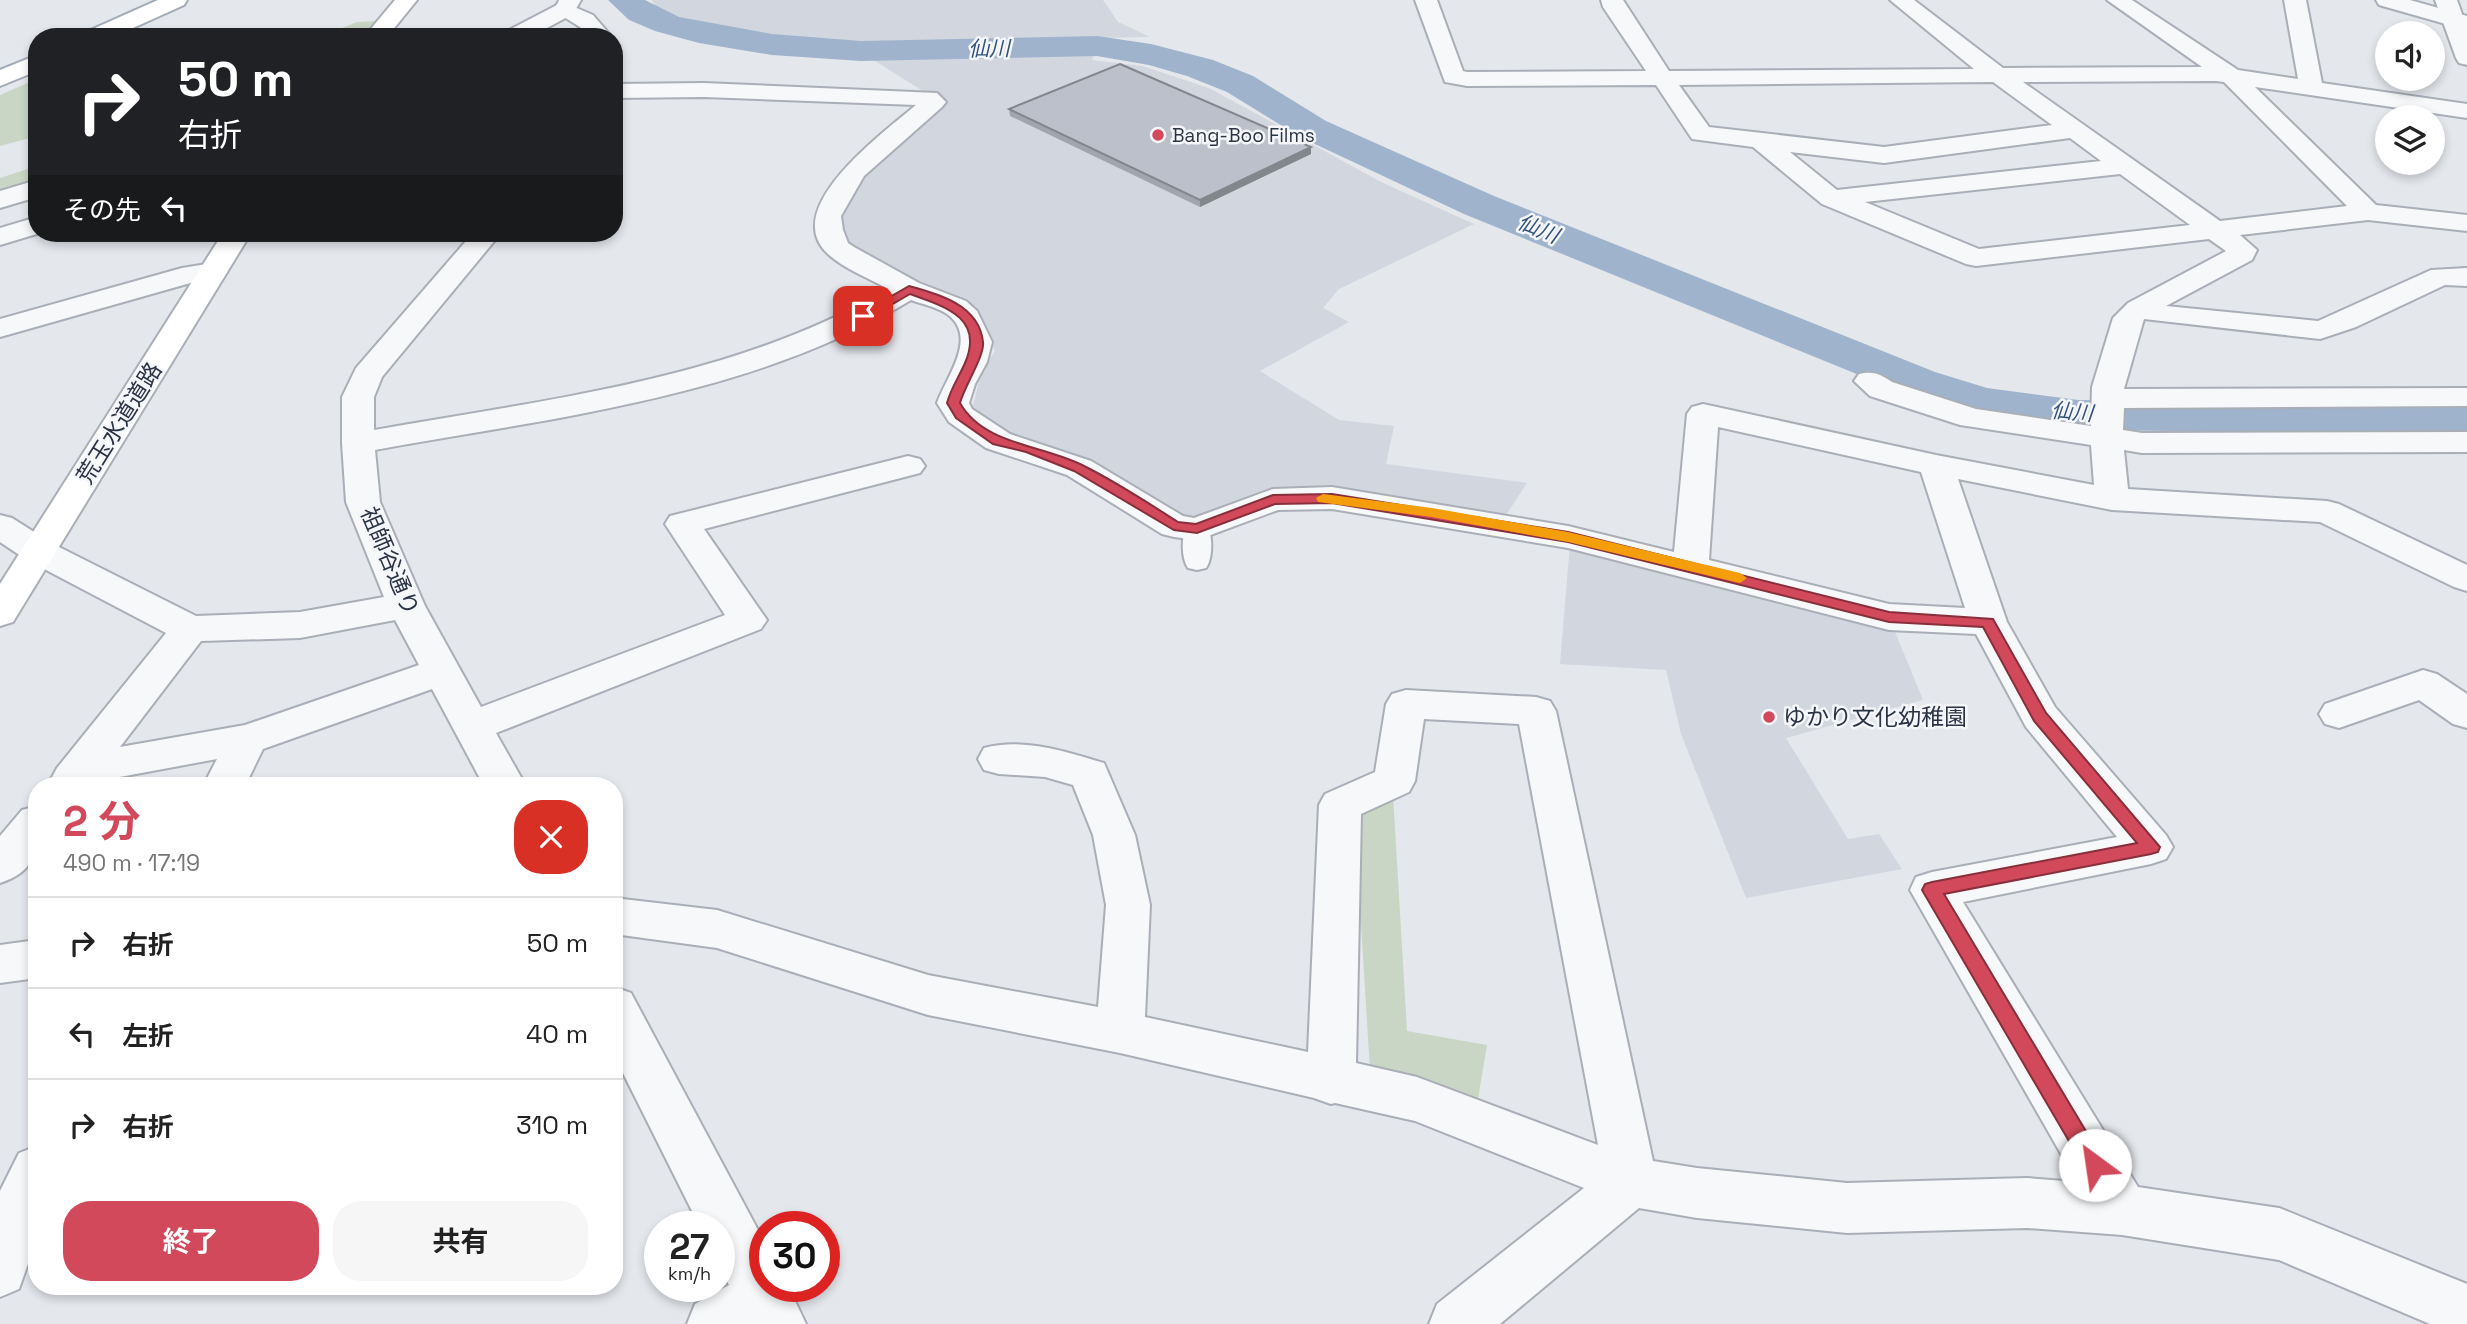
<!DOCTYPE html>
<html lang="ja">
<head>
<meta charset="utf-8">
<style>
  :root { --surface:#fff; --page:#f6f6f6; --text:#222; --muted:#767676; --line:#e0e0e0; --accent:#d1495b }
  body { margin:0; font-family:"Space Grotesk","Noto Sans JP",sans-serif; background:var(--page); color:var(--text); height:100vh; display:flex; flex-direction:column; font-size:26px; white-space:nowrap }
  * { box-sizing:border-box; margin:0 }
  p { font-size:23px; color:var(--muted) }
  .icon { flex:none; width:38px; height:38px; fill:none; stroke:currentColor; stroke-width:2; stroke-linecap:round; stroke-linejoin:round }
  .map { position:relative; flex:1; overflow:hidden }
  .panel { position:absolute; left:28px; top:777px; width:595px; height:518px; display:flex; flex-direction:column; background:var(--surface); border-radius:28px; box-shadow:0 4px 10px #0003 }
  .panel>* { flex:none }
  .guide { position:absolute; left:28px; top:28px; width:595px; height:214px; border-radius:28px; box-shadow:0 4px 10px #0003; background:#202124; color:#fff; overflow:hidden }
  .fabs { position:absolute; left:2375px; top:21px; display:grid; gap:14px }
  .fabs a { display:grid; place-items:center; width:70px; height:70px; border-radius:50%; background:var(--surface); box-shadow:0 4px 10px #0003; font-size:35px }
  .speed { position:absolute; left:644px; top:1211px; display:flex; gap:14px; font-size:35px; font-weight:700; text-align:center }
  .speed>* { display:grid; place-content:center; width:91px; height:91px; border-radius:50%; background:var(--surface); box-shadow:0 4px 10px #0003; line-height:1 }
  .speed small { font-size:18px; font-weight:400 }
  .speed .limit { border:10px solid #d22; background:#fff; color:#111 }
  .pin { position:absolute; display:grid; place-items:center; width:60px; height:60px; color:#fff; margin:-30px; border-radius:14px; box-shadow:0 4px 10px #0006 }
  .me { position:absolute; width:77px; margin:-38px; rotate:329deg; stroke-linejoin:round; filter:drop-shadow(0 0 5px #0008) }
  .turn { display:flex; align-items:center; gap:24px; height:147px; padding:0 35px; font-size:32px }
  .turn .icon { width:91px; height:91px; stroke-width:2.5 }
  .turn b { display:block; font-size:49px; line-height:60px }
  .then { display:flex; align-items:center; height:66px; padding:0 35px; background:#0003; gap:14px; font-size:26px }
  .round { display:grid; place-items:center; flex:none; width:74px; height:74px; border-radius:28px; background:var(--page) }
  .summary { display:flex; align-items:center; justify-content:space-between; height:119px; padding:0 35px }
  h1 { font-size:42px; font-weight:700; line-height:52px; color:var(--accent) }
  .primary-button { display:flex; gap:14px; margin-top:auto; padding:14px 35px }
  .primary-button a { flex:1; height:80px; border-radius:28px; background:var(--accent); color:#fff; font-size:28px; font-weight:700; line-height:80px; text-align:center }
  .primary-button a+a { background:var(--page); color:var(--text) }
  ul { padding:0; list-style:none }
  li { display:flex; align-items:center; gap:21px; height:91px; padding:0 35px; border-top:2px solid var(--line) }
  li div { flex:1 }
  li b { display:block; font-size:26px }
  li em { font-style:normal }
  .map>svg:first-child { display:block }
  .built { fill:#d2d6de }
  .green { fill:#c9d6c5 }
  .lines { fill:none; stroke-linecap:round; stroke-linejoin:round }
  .river { fill:#9fb4cc; fill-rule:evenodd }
  .pedestrian-casing { stroke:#a9aeb7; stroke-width:4 }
  .minor-casing { stroke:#a9aeb7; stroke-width:4 }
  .tertiary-casing { stroke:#a9aeb7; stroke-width:4 }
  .secondary-casing { stroke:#a9aeb7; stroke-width:4 }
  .primary-casing { stroke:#a3abb8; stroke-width:4 }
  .pedestrian { fill:#f7f8fa; fill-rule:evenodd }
  .minor { fill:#f7f8fa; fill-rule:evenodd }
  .tertiary { fill:#f7f8fa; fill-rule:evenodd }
  .secondary { fill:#fff; fill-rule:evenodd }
  .primary { fill:#fff; fill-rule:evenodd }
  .wall { fill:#a1a5ae }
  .shaded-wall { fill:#83868d }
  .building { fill:#bbc0ca; stroke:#83868d; stroke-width:2 }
  .route { fill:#d1495b; stroke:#882f3b; stroke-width:2 }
  .slow { fill:#f59e0b }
  .poi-dot { fill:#d1495b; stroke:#f4f6f9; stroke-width:2.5 }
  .labels { text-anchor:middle; stroke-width:5; stroke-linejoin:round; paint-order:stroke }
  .far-poi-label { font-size:19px; fill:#2b3445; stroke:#f4f6f9; text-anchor:start }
  .far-water-label { font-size:21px; font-style:italic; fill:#34527a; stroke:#f4f6f9 }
  .street-label { font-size:23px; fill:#2b3445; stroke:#f4f6f9 }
  .poi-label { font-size:23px; fill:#2b3445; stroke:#f4f6f9; text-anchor:start }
</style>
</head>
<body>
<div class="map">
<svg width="2467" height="1324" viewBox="0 0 2467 1324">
  <rect width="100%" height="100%" fill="#e4e7ec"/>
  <path class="built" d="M 652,0 L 1103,0 L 1118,22 L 1150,37 L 1101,38 L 1092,60 L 1142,66 L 1209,88 L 1383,183 L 1474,224 L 1339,289 L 1323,308 L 1349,322 L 1260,371 L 1339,420 L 1394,426 L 1386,464 L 1527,483 L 1502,521 L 1331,495 L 1197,521 L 1176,517 L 1007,439 L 971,414 L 981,373 L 995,351 L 984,323 L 977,314 L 914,286 L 845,246 L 836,219 L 861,175 L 942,103 L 845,42 L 696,28 L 661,15 Z
    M 1570,544 L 1891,622 L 1923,700 L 1786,738 L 1848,839 L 1879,834 L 1902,869 L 1746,898 L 1681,734 L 1666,670 L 1560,664 Z"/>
  <path class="green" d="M 379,21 L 366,37 L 320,37 L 357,22 Z
    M 37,79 L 37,136 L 0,146 L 0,95 Z
    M 37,166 L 37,181 L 0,193 L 0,178 Z
    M 1393,795 L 1407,1031 L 1487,1045 L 1478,1099 L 1370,1070 L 1354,811 Z"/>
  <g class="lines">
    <path class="river" d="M 608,0 L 645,0 L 679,17 L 772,34 L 861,41 L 1097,36 L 1151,44 L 1213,60 L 1253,76 L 1326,121 L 1494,196 L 1935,372 L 1987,388 L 2078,400 L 2467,404 L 2467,434 L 2078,430 L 1981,417 L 1901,392 L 1464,214 L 1300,137 L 1227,92 L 1187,76 L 1149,65 L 1097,56 L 861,61 L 772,55 L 699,43 L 655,31 L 629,20 Z"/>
    <defs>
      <path id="pedestrian" d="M 1197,521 L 1206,523 C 1213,534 1213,558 1206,568 L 1197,570 L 1188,568 C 1181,558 1181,534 1188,523 Z"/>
      <path id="minor" d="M 1415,0 L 1437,0 L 1463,71 L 1467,72 L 1646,71 L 1603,7 L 1601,0 L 1623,0 L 1669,71 L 1974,69 L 1890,0 L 1914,0 L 2003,68 L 2202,67 L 2107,0 L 2132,0 L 2238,70 L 2298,79 L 2284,0 L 2306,0 L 2322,83 L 2467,104 L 2467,118 L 2255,87 L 2376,205 L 2467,215 L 2467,231 L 2368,220 L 2240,235 L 2257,250 L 2252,260 L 2166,306 L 2318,321 L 2431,270 L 2467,268 L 2467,286 L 2445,285 L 2356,327 L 2320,339 L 2144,319 L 2124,389 L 2467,388 L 2467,406 L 2124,408 L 2123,430 L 2142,433 L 2467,432 L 2467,452 L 2142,453 L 2124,450 L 2128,489 L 2327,501 L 2339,504 L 2467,565 L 2467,591 L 2454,587 L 2320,522 L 2112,510 L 1958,479 L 2007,622 L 2055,707 L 2166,835 L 2173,847 L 2166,859 L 2151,864 L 1963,902 L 2138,1187 L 2279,1208 L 2298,1216 L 2306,1234 L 2298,1252 L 2279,1260 L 2122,1235 L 2027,1228 L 1847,1233 L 1697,1218 L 1639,1208 L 1500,1324 L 1429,1324 L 1437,1304 L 1584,1188 L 1415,1121 L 1335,1103 L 1331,1104 L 1314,1098 L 1120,1053 L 928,1015 L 717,948 L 614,934 L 614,898 L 717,910 L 928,975 L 1098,1007 L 1106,905 L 1093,835 L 1073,785 L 1045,777 L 999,774 L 984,770 L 978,759 L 984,748 C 1023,737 1067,752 1104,763 L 1135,835 L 1150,905 L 1145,1017 L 1308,1052 L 1319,805 L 1325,794 L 1375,772 L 1386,704 L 1392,694 L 1406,690 L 1536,697 L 1550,701 L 1556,711 L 1653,1161 L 1697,1168 L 1847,1183 L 2027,1178 L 2077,1182 L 1910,890 L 1916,877 L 1932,872 L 2117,837 L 2026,727 L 1976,634 L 1889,630 L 1568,548 L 1332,509 L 1278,510 L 1197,540 L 1174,537 L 1162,534 L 1067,475 L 986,448 L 949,422 L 937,403 C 946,377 979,337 947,314 C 937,307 922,304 911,300 C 751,397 556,417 375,450 L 380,502 L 425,606 L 481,707 L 725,615 L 665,524 L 670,516 L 908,456 L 920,459 L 925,466 L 920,473 L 704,529 L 767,620 L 761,629 L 496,733 L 526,786 L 484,786 L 432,689 L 263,749 L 245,786 L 203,786 L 217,759 L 93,782 L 90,786 L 55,786 L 51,779 L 57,768 L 166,633 L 27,560 L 0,542 L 0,515 L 12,518 L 53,544 L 196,616 L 300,612 L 384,597 L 346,502 L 342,443 L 342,397 L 356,368 L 473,233 L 501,233 L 382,377 L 374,397 L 374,430 C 548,399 733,380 888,289 C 869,278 844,269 828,254 C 778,208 886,131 916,105 L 704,97 L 614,98 L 614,84 L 704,83 L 937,93 L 946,102 L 942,107 L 864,176 L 841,216 L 843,230 L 848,243 L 854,247 L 919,283 L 966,301 L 977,311 L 992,342 L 987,362 L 975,384 L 969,403 L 972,409 L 1010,434 L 1091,461 L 1183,516 L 1194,518 L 1273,489 L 1332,487 L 1568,526 L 1674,552 L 1687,414 L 1692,407 L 1703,404 L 1936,455 L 2094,485 L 2091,445 L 1960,425 L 1870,396 L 1854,381 L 1859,374 C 1873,371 1880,374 1892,382 L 1976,409 L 2091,426 L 2092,387 L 2113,318 L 2128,303 L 2226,251 L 2209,239 L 1976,266 L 1966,264 L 1822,204 L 1753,147 L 1692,139 L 1656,85 L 1467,86 L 1445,82 ZM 2216,81 L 2224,82 L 2347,206 L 2220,221 L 2023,82 ZM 1993,82 L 2052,125 L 1884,147 L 1709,127 L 1679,85 ZM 2070,138 L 2101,161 L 1837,190 L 1790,152 L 1884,163 ZM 2120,174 L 2190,225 L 1979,249 L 1865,202 ZM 1718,427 L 1921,472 L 1965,608 L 1889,604 L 1709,560 ZM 395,620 L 419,665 L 245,725 L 120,747 L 201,641 L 300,638 ZM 1424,719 L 1519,724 L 1598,1145 L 1417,1077 L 1356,1063 L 1361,814 L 1409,792 L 1415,781 Z
        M 2435,0 L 2457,0 L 2467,28 L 2467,65 L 2459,63 L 2456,58 Z
        M 565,3 L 593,15 L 612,37 L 590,37 C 580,23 564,20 554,9 L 557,4 Z
        M 37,217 L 37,233 L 40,233 L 0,245 L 0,228 Z
        M 213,263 L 223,266 L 227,272 L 223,278 L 194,282 L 0,337 L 0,319 L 182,268 Z
        M 2423,670 L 2437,674 L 2467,694 L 2467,728 L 2453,724 L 2419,700 L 2339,728 L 2325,724 L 2319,714 L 2325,704 Z
        M 37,806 C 37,842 42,870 0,883 L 0,836 L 22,810 Z
        M 37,940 L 37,978 L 0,983 L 0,945 Z
        M 614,987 L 631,993 L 765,1243 L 765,1286 L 788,1286 L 806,1324 L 687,1324 L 695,1304 L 729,1285 L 719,1266 L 719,1227 L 700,1227 L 614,1055 Z
        M 37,1146 L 37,1238 L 19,1289 L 0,1297 L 0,1191 L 19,1153 Z"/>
      <path id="tertiary" d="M 559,0 L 581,0 L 573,14 L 530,37 L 502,37 L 505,32 L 557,5 Z
        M 2376,0 L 2410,0 L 2467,16 L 2467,30 L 2379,5 Z
        M 37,180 L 37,197 L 0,208 L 0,191 Z
        M 2279,1208 L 2467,1284 L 2467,1324 L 2430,1324 L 2260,1252 L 2252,1234 L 2260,1216 Z"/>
      <path id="secondary" d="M 395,0 L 417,0 L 387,37 L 364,37 Z
        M 223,233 L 251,233 L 13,622 L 0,626 L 0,584 Z"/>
      <path id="primary" d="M 158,0 L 187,0 L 184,5 L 113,37 L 83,37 L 86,32 Z
        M 37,55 L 37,71 L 0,86 L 0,70 Z"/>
    </defs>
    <use href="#pedestrian" class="pedestrian-casing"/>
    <use href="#minor" class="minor-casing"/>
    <use href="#tertiary" class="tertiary-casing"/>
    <use href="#secondary" class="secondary-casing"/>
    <use href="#primary" class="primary-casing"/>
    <use href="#pedestrian" class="pedestrian"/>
    <use href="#minor" class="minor"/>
    <use href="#tertiary" class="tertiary"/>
    <use href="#secondary" class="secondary"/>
    <use href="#primary" class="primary"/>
  </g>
  <path class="wall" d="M 1009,109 L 1311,154 L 1200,207 L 1010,116 Z"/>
  <path class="shaded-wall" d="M 1311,147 L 1311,154 L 1200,207 L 1200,200 Z"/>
  <path class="building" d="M 1120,64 L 1311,147 L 1200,200 L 1009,109 Z"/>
  <path class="route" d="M 909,286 C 939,294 979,305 983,342 C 985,355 964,387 960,403 C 984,446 1046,445 1086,467 C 1118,483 1148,503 1178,522 L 1196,524 L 1273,495 L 1332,494 L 1568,532 L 1889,612 L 1993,619 L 2046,713 L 2160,847 L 2158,852 L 2151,854 L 1944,894 L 2102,1158 L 2105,1165 L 2102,1172 L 2095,1175 L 2087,1172 L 1922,890 L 1925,884 L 1932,882 L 2137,843 L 2034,721 L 1983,627 L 1889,622 L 1568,542 L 1332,503 L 1275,504 L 1197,533 L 1174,530 L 1074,471 L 1026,452 L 993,444 L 956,418 L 947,403 C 951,388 959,377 965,363 C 985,317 943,306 910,294 L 867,319 L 857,316 Z"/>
  <path class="slow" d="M 1323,494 L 1432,508 L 1568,532 L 1740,573 L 1747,578 L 1740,583 L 1568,542 L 1432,517 L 1318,502 L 1316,498 Z"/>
  <g class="poi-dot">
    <circle cx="1158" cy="135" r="7"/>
    <circle cx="1769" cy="717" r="7"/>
  </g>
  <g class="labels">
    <g class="far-poi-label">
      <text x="1172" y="142">Bang-Boo Films</text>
    </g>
    <g class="far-water-label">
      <text transform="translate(989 49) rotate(-1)" y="7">仙川</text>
      <text transform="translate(1538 229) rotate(22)" y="7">仙川</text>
      <text transform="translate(2072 412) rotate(5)" y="7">仙川</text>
    </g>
    <g class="street-label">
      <text transform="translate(119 423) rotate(-58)" y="8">荒玉水道道路</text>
      <text transform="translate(390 561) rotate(67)" y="8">祖師谷通り</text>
    </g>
    <g class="poi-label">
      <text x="1783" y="725">ゆかり文化幼稚園</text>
    </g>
  </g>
</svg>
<div class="fabs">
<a><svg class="icon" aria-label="sound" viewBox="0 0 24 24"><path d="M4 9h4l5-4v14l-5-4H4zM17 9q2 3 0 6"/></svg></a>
<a><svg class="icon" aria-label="layers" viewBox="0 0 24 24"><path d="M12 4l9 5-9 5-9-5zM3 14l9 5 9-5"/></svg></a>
</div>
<div class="speed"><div>27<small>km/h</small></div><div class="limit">30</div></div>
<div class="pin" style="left:863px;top:316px;background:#d93025"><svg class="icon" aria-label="arrive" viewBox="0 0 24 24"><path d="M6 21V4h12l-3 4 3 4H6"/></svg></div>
<svg class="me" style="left:2095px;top:1165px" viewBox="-20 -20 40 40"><circle r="19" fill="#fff"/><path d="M0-13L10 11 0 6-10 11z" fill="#d1495b"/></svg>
<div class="guide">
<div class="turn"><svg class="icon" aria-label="right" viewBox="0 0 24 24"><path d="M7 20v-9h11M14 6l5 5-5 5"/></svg><div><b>50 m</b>右折</div></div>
<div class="then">その先<svg class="icon" aria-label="left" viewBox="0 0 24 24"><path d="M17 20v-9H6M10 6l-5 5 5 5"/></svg></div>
</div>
<section class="panel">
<div class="summary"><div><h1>2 分</h1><p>490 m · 17:19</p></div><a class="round" style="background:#d93025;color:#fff"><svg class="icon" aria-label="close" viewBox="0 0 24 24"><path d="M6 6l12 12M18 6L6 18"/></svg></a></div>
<ul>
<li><svg class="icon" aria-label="right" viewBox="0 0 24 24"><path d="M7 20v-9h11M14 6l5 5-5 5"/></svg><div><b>右折</b></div><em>50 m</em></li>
<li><svg class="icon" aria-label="left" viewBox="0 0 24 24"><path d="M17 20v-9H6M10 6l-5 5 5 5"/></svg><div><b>左折</b></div><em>40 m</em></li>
<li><svg class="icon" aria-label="right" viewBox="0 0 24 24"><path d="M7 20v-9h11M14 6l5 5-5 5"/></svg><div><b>右折</b></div><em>310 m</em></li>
</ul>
<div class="primary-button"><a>終了</a><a>共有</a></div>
</section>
</div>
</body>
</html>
